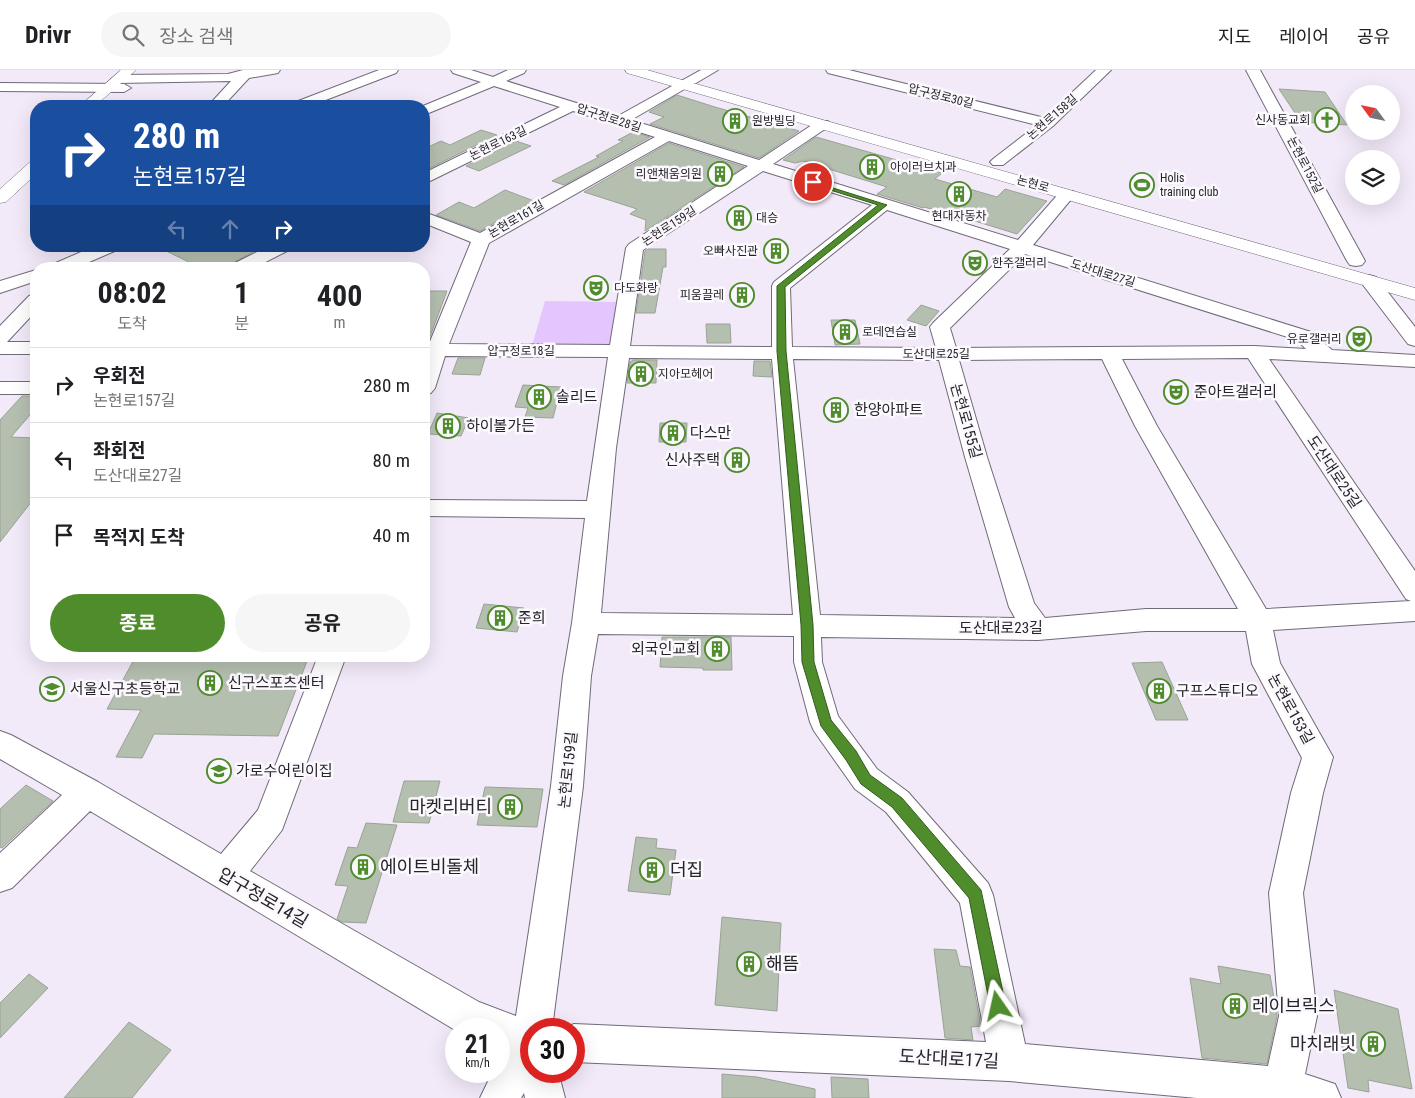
<!DOCTYPE html>
<html lang="ko">
<head>
<meta charset="utf-8">
<style>
  :root { --surface:#fff; --page:#f6f6f6; --text:#202124; --muted:#757577; --line:#e0e0e0; --accent:#4f8c2c }
  body { margin:0; font-family:"Roboto Condensed","Noto Sans KR",sans-serif; background:var(--page); color:var(--text); height:100vh; display:flex; flex-direction:column; font-size:19px; white-space:nowrap }
  * { box-sizing:border-box; margin:0 }
  p { font-size:16px; color:var(--muted) }
  .icon { flex:none; width:28px; height:28px; fill:none; stroke:currentColor; stroke-width:2; stroke-linecap:round; stroke-linejoin:round }
  .map { position:relative; flex:1; overflow:hidden }
  .sheet { position:absolute; left:30px; top:192px; width:400px; height:400px; display:flex; flex-direction:column; background:var(--surface); border-radius:20px; box-shadow:0 5px 20px #0002 }
  .sheet>* { flex:none }
  .top-card { position:absolute; left:30px; top:30px; width:400px; height:152px; border-radius:20px; box-shadow:0 5px 20px #0002; background:#1a4fa0; color:#fff; overflow:hidden }
  .needle { width:32px; rotate:303deg }
  .tools { position:absolute; left:1345px; top:15px; display:grid; gap:10px }
  .tools a { display:grid; place-items:center; width:55px; height:55px; border-radius:50%; background:var(--surface); box-shadow:0 5px 20px #0002; font-size:25px }
  .speed { position:absolute; left:445px; top:948px; display:flex; gap:10px; font-size:25px; font-weight:700; text-align:center }
  .speed>* { display:grid; place-content:center; width:65px; height:65px; border-radius:50%; background:var(--surface); box-shadow:0 5px 20px #0002; line-height:1 }
  .speed small { font-size:12px; font-weight:400 }
  .speed .limit { border:8px solid #d22; background:#fff; color:#111 }
  .pin { position:absolute; display:grid; place-items:center; width:42px; height:42px; color:#fff; margin:-21px; border:2px solid #fff; border-radius:50%; box-shadow:0 1px 5px #0007 }
  .me { position:absolute; width:55px; margin:-28px; rotate:349deg; stroke-linejoin:round; filter:drop-shadow(0 0 4px #0008) }
  .turn { display:flex; align-items:center; gap:18px; height:105px; padding:0 20px; font-size:22px }
  .turn .icon { width:65px; height:65px; stroke-width:2.5 }
  .turn b { display:block; font-size:35px; line-height:42px }
  .lanes { display:flex; align-items:center; height:48px; padding:0 20px; background:#0003; justify-content:center; gap:25px; direction:ltr }
  .lanes .off { opacity:.35 }
  .eta { display:flex; justify-content:space-evenly; align-items:center; height:85px; text-align:center }
  .eta b { font-size:30px; font-weight:700; line-height:35px }
  .button { display:flex; gap:10px; margin-top:auto; padding:10px 20px }
  .button a { flex:1; height:58px; border-radius:30px; background:var(--accent); color:#fff; font-size:20px; font-weight:700; line-height:58px; text-align:center }
  .button a+a { background:var(--page); color:var(--text) }
  ul { padding:0; list-style:none }
  li { display:flex; align-items:center; gap:15px; height:75px; padding:0 20px; border-top:1px solid var(--line) }
  li div { flex:1 }
  li b { display:block; font-size:19px }
  li em { font-style:normal }
  header { display:flex; align-items:center; gap:30px; box-sizing:border-box; height:70px; padding:0 25px; background:var(--surface); border-bottom:1px solid var(--line) }
  header strong { font-size:24px }
  nav { display:flex; gap:28px; margin-inline-start:auto; font-size:18px }
  .search { width:350px; height:45px; background:var(--page); display:flex; align-items:center; gap:12px; box-sizing:border-box; padding:0 18px; border-radius:28px; color:var(--muted); font-size:19px }
  .map>svg:first-child { display:block }
  .green { fill:#e4c5fd }
  .building { fill:#b5bfb0; stroke:#99a395 }
  .lines { fill:none; stroke-linecap:round; stroke-linejoin:round }
  .street-casing { stroke:#716a78; stroke-width:2 }
  .secondary-casing { stroke:#716a78; stroke-width:1 }
  .primary-casing { stroke:#716a78; stroke-width:1 }
  .street { fill:#fff; fill-rule:evenodd }
  .secondary { fill:#fff; fill-rule:evenodd }
  .primary { fill:#fff; fill-rule:evenodd }
  .route { fill:#4f8c2c; stroke:#335b1d }
  .labels { text-anchor:middle; stroke-width:5; stroke-linejoin:round; paint-order:stroke }
  .far-street-label { font-size:12px; fill:#262329; stroke:#fbf9fd }
  .far-poi-label { font-size:12px; fill:#262329; stroke:#fbf9fd; text-anchor:start }
  .poi-label { font-size:15px; fill:#262329; stroke:#fbf9fd; text-anchor:start }
  .street-label { font-size:15px; fill:#262329; stroke:#fbf9fd }
  .near-poi-label { font-size:18px; fill:#262329; stroke:#fbf9fd; text-anchor:start }
  .near-street-label { font-size:18px; fill:#262329; stroke:#fbf9fd }
</style>
</head>
<body>
<header>
<strong>Drivr</strong>
<div class="search"><svg class="icon" aria-label="search" viewBox="0 0 24 24"><circle cx="10" cy="10" r="6"/><path d="M15 15l6 6"/></svg>장소 검색</div>
<nav><a>지도</a><a>레이어</a><a>공유</a></nav>
</header>
<div class="map">
<svg width="1415" height="1028" viewBox="0 0 1415 1028">
  <rect width="100%" height="100%" fill="#f2e9f9"/>
  <path class="green" d="M 545,231 L 621,232 L 612,281 L 531,279 Z"/>
  <path class="building" d="M 1279,19 L 1325,22 L 1347,55 L 1301,52 Z
    M 677,25 L 715,37 L 799,61 L 759,88 L 650,54 L 664,47 L 649,42 Z
    M 481,60 L 497,65 L 424,101 L 424,79 L 441,71 L 450,75 Z
    M 633,62 L 650,67 L 564,115 L 552,111 L 599,87 L 596,86 L 623,71 L 618,70 Z
    M 816,67 L 942,103 L 935,109 L 997,127 L 1005,119 L 1047,131 L 1017,164 L 939,140 L 938,141 L 924,137 L 923,138 L 877,124 L 887,117 L 803,91 L 795,93 L 783,90 Z
    M 516,71 L 531,76 L 479,101 L 466,96 Z
    M 669,73 L 744,97 L 645,161 L 646,150 L 630,144 L 637,139 L 584,122 Z
    M 505,120 L 534,131 L 480,161 L 436,145 L 459,132 L 474,138 Z
    M 156,176 L 264,176 L 224,198 L 215,193 L 209,196 L 203,193 L 197,196 Z
    M 648,179 L 666,179 L 666,197 L 663,197 L 655,243 L 636,243 L 645,181 Z
    M 424,221 L 447,221 L 428,272 L 424,272 Z
    M 921,235 L 939,241 L 926,256 L 907,250 Z
    M 831,250 L 855,250 L 860,274 L 835,275 Z
    M 706,254 L 730,254 L 731,273 L 707,273 Z
    M 458,288 L 485,288 L 480,305 L 452,304 Z
    M 633,290 L 657,290 L 656,313 L 627,313 L 630,292 Z
    M 754,291 L 770,291 L 772,307 L 753,306 Z
    M 523,315 L 561,317 L 553,348 L 525,347 L 528,338 L 515,337 Z
    M 22,326 L 36,326 L 36,338 L 11,367 L 36,368 L 36,426 L 0,472 L 0,350 Z
    M 437,343 L 469,348 L 461,366 L 428,364 Z
    M 660,353 L 687,353 L 686,372 L 659,372 Z
    M 484,534 L 524,538 L 517,562 L 476,558 Z
    M 662,567 L 731,567 L 732,600 L 703,600 L 703,598 L 660,597 Z
    M 136,586 L 309,586 L 278,666 L 154,664 L 142,688 L 116,687 L 141,640 L 107,639 Z
    M 1162,592 L 1188,650 L 1156,650 L 1132,593 Z
    M 404,711 L 440,711 L 429,753 L 393,752 Z
    M 26,715 L 53,731 L 2,778 L 0,777 L 0,739 Z
    M 485,717 L 543,719 L 537,757 L 477,755 Z
    M 366,753 L 397,755 L 366,853 L 342,852 L 337,849 L 348,816 L 335,815 L 348,777 L 357,778 Z
    M 636,767 L 657,769 L 656,778 L 676,780 L 670,825 L 628,821 Z
    M 722,847 L 781,853 L 777,941 L 715,935 Z
    M 934,879 L 956,880 L 960,896 L 970,897 L 981,956 L 971,957 L 973,970 L 945,968 Z
    M 1218,896 L 1270,905 L 1277,946 L 1267,994 L 1202,988 L 1190,908 L 1221,914 Z
    M 29,904 L 48,918 L 0,968 L 0,933 Z
    M 1334,920 L 1398,939 L 1412,1019 L 1368,1010 L 1369,1022 L 1348,1018 Z
    M 129,952 L 171,980 L 132,1028 L 64,1028 Z
    M 722,1004 L 757,1007 L 815,1019 L 815,1028 L 722,1028 Z
    M 831,1007 L 868,1009 L 869,1028 L 832,1028 Z"/>
  <g class="lines">
    <defs>
      <path id="street" d="M 243,0 L 280,0 L 278,3 L 249,8 L 223,36 L 208,36 L 231,11 L 118,13 L 111,9 L 118,5 L 228,4 Z
        M 379,0 L 398,0 L 396,3 L 310,36 L 291,36 L 293,33 Z
        M 451,0 L 471,0 L 493,7 L 508,0 L 526,0 L 524,3 L 506,11 L 618,46 L 701,0 L 718,0 L 696,13 L 689,14 L 688,17 L 631,50 L 759,90 L 818,51 L 828,51 L 830,54 L 828,57 L 773,94 L 1018,170 L 1061,121 L 1073,121 L 1075,124 L 1073,127 L 1033,175 L 1311,262 L 1332,280 L 1415,285 L 1415,297 L 1269,289 L 1415,501 L 1415,551 L 1273,560 L 1280,593 L 1333,687 L 1323,723 L 1303,823 L 1317,946 L 1305,1004 L 1335,1014 L 1341,1028 L 1197,1028 L 1009,1011 L 574,992 L 574,959 L 562,959 L 574,954 L 986,972 L 960,833 L 886,742 L 855,719 L 814,661 L 810,652 L 794,592 L 794,566 L 598,564 L 591,606 L 583,716 L 552,959 L 531,959 L 531,1001 L 558,1001 L 565,1028 L 525,1028 L 524,1023 L 521,1028 L 480,1028 L 493,1001 L 499,1001 L 499,991 L 505,980 L 499,978 L 499,959 L 455,960 L 90,741 L 12,818 L 0,822 L 0,783 L 62,725 L 0,689 L 0,661 L 11,665 L 98,712 L 221,784 L 258,740 L 318,586 L 346,586 L 282,760 L 250,801 L 479,932 L 516,946 L 551,716 L 563,606 L 572,553 L 585,448 L 424,446 L 424,430 L 587,431 L 608,287 L 445,286 L 435,318 L 431,323 L 424,324 L 424,274 L 429,274 L 471,172 L 424,153 L 424,142 L 480,163 L 655,67 L 573,41 L 424,114 L 424,103 L 560,37 L 494,16 L 424,45 L 423,36 L 481,12 L 453,3 ZM 669,71 L 748,96 L 629,174 L 626,178 L 610,275 L 449,274 L 489,173 ZM 763,101 L 872,135 L 774,212 L 772,216 L 772,277 L 630,276 L 643,180 ZM 887,140 L 1010,179 L 933,253 L 930,257 L 936,278 L 792,277 L 790,218 ZM 1025,184 L 1297,270 L 1306,279 L 1254,276 L 956,278 L 950,258 ZM 629,288 L 772,289 L 793,545 L 601,543 L 616,378 ZM 1248,288 L 1406,529 L 1411,531 L 1266,539 L 1157,356 L 1122,289 ZM 793,289 L 939,290 L 965,387 L 1009,537 L 1015,548 L 820,545 ZM 1102,289 L 1135,356 L 1238,539 L 1146,539 L 1045,548 L 1034,533 L 987,387 L 959,290 ZM 1146,561 L 1246,561 L 1252,594 L 1302,688 L 1291,723 L 1269,823 L 1279,946 L 1268,996 L 1025,974 L 993,825 L 988,813 L 908,722 L 877,699 L 838,646 L 822,592 L 821,567 L 1038,570 Z
        M 826,0 L 849,0 L 1045,48 L 1096,0 L 1111,0 L 1053,56 L 1003,95 L 993,95 L 990,92 L 993,89 L 1037,55 L 828,3 Z
        M 1246,0 L 1260,0 L 1365,191 L 1362,195 L 1356,196 L 1350,195 L 1347,191 Z
        M 0,13 L 124,14 L 131,18 L 124,22 L 0,21 Z
        M 95,176 L 120,176 L 117,180 L 73,199 L 48,199 L 51,195 Z
        M 269,176 L 292,176 L 289,180 L 252,199 L 228,199 L 231,195 Z
        M 36,200 L 36,211 L 0,223 L 0,211 Z
        M 1369,205 L 1376,207 L 1415,257 L 1415,276 L 1408,274 L 1360,211 L 1362,207 Z
        M 36,224 L 36,241 L 7,272 L 36,272 L 36,284 L 0,284 L 0,256 L 29,226 Z
        M 0,312 L 36,312 L 36,324 L 0,324 Z"/>
      <path id="secondary" d="M 121,0 L 136,0 L 95,36 L 80,36 Z
        M 36,90 L 36,104 L 6,132 L 0,133 L 0,119 L 30,92 Z"/>
      <path id="primary" d="M 625,0 L 647,0 L 1415,218 L 1415,230 L 627,3 Z"/>
    </defs>
    <use href="#street" class="street-casing"/>
    <use href="#secondary" class="secondary-casing"/>
    <use href="#primary" class="primary-casing"/>
    <use href="#street" class="street"/>
    <use href="#secondary" class="secondary"/>
    <use href="#primary" class="primary"/>
  </g>
  <path class="route" d="M 811,111 L 887,135 L 785,217 L 786,281 L 813,555 L 814,592 L 831,650 L 856,681 L 870,705 L 902,728 L 981,820 L 1006,936 L 1004,942 L 998,944 L 992,942 L 990,936 L 969,828 L 892,737 L 861,714 L 846,690 L 821,656 L 802,592 L 801,555 L 777,281 L 777,216 L 878,135 L 811,114 Z"/>
  <defs>
    <symbol id="church-ring" viewBox="-11 -11 22 22"><circle r="9.5" fill="#fbf9fd" stroke="#4f8c2c" stroke-width="1.5"/><path d="M-1.2-6h2.4v3.5h3.3v2.4h-3.3V6h-2.4V-.1h-3.3v-2.4h3.3Z" fill="#4f8c2c"/></symbol>
    <symbol id="building-ring" viewBox="-11 -11 22 22"><circle r="9.5" fill="#fbf9fd" stroke="#4f8c2c" stroke-width="1.5"/><path d="M-4-6H4V6H1V3H-1V6H-4ZM-2.5-4.3h1.7v1.8h-1.7ZM.8-4.3h1.7v1.8H.8ZM-2.5-1h1.7V.8h-1.7ZM.8-1h1.7V.8H.8Z" fill="#4f8c2c"/></symbol>
    <symbol id="stadium-ring" viewBox="-11 -11 22 22"><circle r="9.5" fill="#fbf9fd" stroke="#4f8c2c" stroke-width="1.5"/><path d="M0-5a6.5 5 0 1 0 0 10a6.5 5 0 1 0 0-10ZM-3.5-1.8h7v3.6h-7Z" fill="#4f8c2c"/></symbol>
    <symbol id="theatre-ring" viewBox="-11 -11 22 22"><circle r="9.5" fill="#fbf9fd" stroke="#4f8c2c" stroke-width="1.5"/><path d="M-5-5.5Q0-4 5-5.5V0Q5 5 0 6Q-5 5-5 0ZM-3.3-2.5H-1v1.5H-3.3ZM1-2.5H3.3v1.5H1ZM-2.8 1Q0 5.5 2.8 1Z" fill="#4f8c2c"/></symbol>
    <symbol id="school-ring" viewBox="-11 -11 22 22"><circle r="9.5" fill="#fbf9fd" stroke="#4f8c2c" stroke-width="1.5"/><path d="M0-5L7-2L0 1L-7-2ZM-4 1L0 2.5L4 1V4Q0 6-4 4Z" fill="#4f8c2c"/></symbol>
  </defs>
  <g fill-rule="evenodd">
    <use href="#church-ring" x="1313" y="36" width="28" height="28"/>
    <use href="#building-ring" x="721" y="37" width="28" height="28"/>
    <use href="#building-ring" x="858" y="83" width="28" height="28"/>
    <use href="#building-ring" x="706" y="90" width="28" height="28"/>
    <use href="#stadium-ring" x="1128" y="101" width="28" height="28"/>
    <use href="#building-ring" x="945" y="110" width="28" height="28"/>
    <use href="#building-ring" x="725" y="134" width="28" height="28"/>
    <use href="#building-ring" x="762" y="167" width="28" height="28"/>
    <use href="#theatre-ring" x="961" y="179" width="28" height="28"/>
    <use href="#theatre-ring" x="582" y="204" width="28" height="28"/>
    <use href="#building-ring" x="728" y="211" width="28" height="28"/>
    <use href="#building-ring" x="831" y="248" width="28" height="28"/>
    <use href="#theatre-ring" x="1345" y="255" width="28" height="28"/>
    <use href="#building-ring" x="627" y="290" width="28" height="28"/>
    <use href="#theatre-ring" x="1162" y="308" width="28" height="28"/>
    <use href="#building-ring" x="525" y="313" width="28" height="28"/>
    <use href="#building-ring" x="822" y="326" width="28" height="28"/>
    <use href="#building-ring" x="434" y="342" width="28" height="28"/>
    <use href="#building-ring" x="659" y="349" width="28" height="28"/>
    <use href="#building-ring" x="723" y="376" width="28" height="28"/>
    <use href="#building-ring" x="486" y="534" width="28" height="28"/>
    <use href="#building-ring" x="703" y="565" width="28" height="28"/>
    <use href="#building-ring" x="196" y="599" width="28" height="28"/>
    <use href="#school-ring" x="38" y="605" width="28" height="28"/>
    <use href="#building-ring" x="1145" y="607" width="28" height="28"/>
    <use href="#school-ring" x="205" y="687" width="28" height="28"/>
    <use href="#building-ring" x="496" y="723" width="28" height="28"/>
    <use href="#building-ring" x="349" y="783" width="28" height="28"/>
    <use href="#building-ring" x="638" y="786" width="28" height="28"/>
    <use href="#building-ring" x="735" y="880" width="28" height="28"/>
    <use href="#building-ring" x="1221" y="922" width="28" height="28"/>
    <use href="#building-ring" x="1359" y="960" width="28" height="28"/>
  </g>
  <g class="labels">
    <g class="far-street-label">
      <text transform="translate(941 26) rotate(14)" y="4">압구정로30길</text>
      <text transform="translate(1052 47) rotate(-41)" y="4">논현로158길</text>
      <text transform="translate(609 48) rotate(18)" y="4">압구정로28길</text>
      <text transform="translate(498 73) rotate(-26)" y="4">논현로163길</text>
      <text transform="translate(1305 95) rotate(62)" y="4">논현로152길</text>
      <text transform="translate(1033 114) rotate(16)" y="4">논현로</text>
      <text transform="translate(516 149) rotate(-30)" y="4">논현로161길</text>
      <text transform="translate(669 156) rotate(-33)" y="4">논현로159길</text>
      <text transform="translate(1103 203) rotate(17)" y="4">도산대로27길</text>
      <text x="521" y="285">압구정로18길</text>
      <text x="936" y="288">도산대로25길</text>
    </g>
    <g class="far-poi-label">
      <text x="1310" y="54" text-anchor="end">신사동교회</text>
      <text x="752" y="55">원방빌딩</text>
      <text x="890" y="101">아이러브치과</text>
      <text x="702" y="108" text-anchor="end">리앤채움의원</text>
      <text x="1160" y="112">Holis<tspan x="1160" dy="14">training club</tspan></text>
      <text x="959" y="150" text-anchor="middle">현대자동차</text>
      <text x="756" y="152">대승</text>
      <text x="758" y="185" text-anchor="end">오빠사진관</text>
      <text x="992" y="197">한주갤러리</text>
      <text x="614" y="222">다도화랑</text>
      <text x="724" y="229" text-anchor="end">피움끌레</text>
      <text x="862" y="266">로데연습실</text>
      <text x="1342" y="273" text-anchor="end">유로갤러리</text>
      <text x="658" y="308">지아모헤어</text>
    </g>
    <g class="poi-label">
      <text x="1194" y="327">준아트갤러리</text>
      <text x="556" y="332">솔리드</text>
      <text x="854" y="345">한양아파트</text>
      <text x="466" y="361">하이볼가든</text>
      <text x="690" y="368">다스만</text>
      <text x="720" y="395" text-anchor="end">신사주택</text>
      <text x="518" y="553">준희</text>
      <text x="700" y="584" text-anchor="end">외국인교회</text>
      <text x="228" y="618">신구스포츠센터</text>
      <text x="70" y="624">서울신구초등학교</text>
      <text x="1176" y="626">구프스튜디오</text>
      <text x="236" y="706">가로수어린이집</text>
    </g>
    <g class="street-label">
      <text transform="translate(966 351) rotate(74)" y="5">논현로155길</text>
      <text transform="translate(1334 402) rotate(56)" y="5">도산대로25길</text>
      <text x="1001" y="563">도산대로23길</text>
      <text transform="translate(1291 639) rotate(61)" y="5">논현로153길</text>
      <text transform="translate(568 700) rotate(-84)" y="5">논현로159길</text>
    </g>
    <g class="near-poi-label">
      <text x="492" y="743" text-anchor="end">마켓리버티</text>
      <text x="380" y="803">에이트비돌체</text>
      <text x="670" y="806">더집</text>
      <text x="766" y="900">해뜸</text>
      <text x="1252" y="942">레이브릭스</text>
      <text x="1356" y="980" text-anchor="end">마치래빗</text>
    </g>
    <g class="near-street-label">
      <text transform="translate(263 828) rotate(30)" y="6">압구정로14길</text>
      <text transform="translate(949 989) rotate(3)" y="6">도산대로17길</text>
    </g>
  </g>
</svg>
<div class="tools">
<a><svg class="needle" viewBox="-14 -14 28 28"><path d="M0-13l5 13h-10z" fill="#e53935"/><path d="M0 13l5-13h-10z" fill="#757577"/></svg></a>
<a><svg class="icon" aria-label="layers" viewBox="0 0 24 24"><path d="M12 4l9 5-9 5-9-5zM3 14l9 5 9-5"/></svg></a>
</div>
<div class="speed"><div>21<small>km/h</small></div><div class="limit">30</div></div>
<div class="pin" style="left:813px;top:112px;background:#d93025"><svg class="icon" aria-label="arrive" viewBox="0 0 24 24"><path d="M6 21V4h12l-3 4 3 4H6"/></svg></div>
<svg class="me" style="left:998px;top:936px" viewBox="-20 -20 40 40"><path d="M0-17L14 15 0 8-14 15z" fill="#4f8c2c" stroke="#fff" stroke-width="4"/></svg>
<div class="top-card">
<div class="turn"><svg class="icon" aria-label="right" viewBox="0 0 24 24"><path d="M7 20v-9h11M14 6l5 5-5 5"/></svg><div><b>280 m</b>논현로157길</div></div>
<div class="lanes"><svg class="icon off" aria-label="left" viewBox="0 0 24 24"><path d="M17 20v-9H6M10 6l-5 5 5 5"/></svg><svg class="icon off" aria-label="ahead" viewBox="0 0 24 24"><path d="M12 20V5M6 11l6-6 6 6"/></svg><svg class="icon" aria-label="right" viewBox="0 0 24 24"><path d="M7 20v-9h11M14 6l5 5-5 5"/></svg></div>
</div>
<section class="sheet">
<div class="eta">
<div><b>08:02</b><p>도착</p></div>
<div><b>1</b><p>분</p></div>
<div><b>400</b><p>m</p></div>
</div>
<ul>
<li><svg class="icon" aria-label="right" viewBox="0 0 24 24"><path d="M7 20v-9h11M14 6l5 5-5 5"/></svg><div><b>우회전</b><p>논현로157길</p></div><em>280 m</em></li>
<li><svg class="icon" aria-label="left" viewBox="0 0 24 24"><path d="M17 20v-9H6M10 6l-5 5 5 5"/></svg><div><b>좌회전</b><p>도산대로27길</p></div><em>80 m</em></li>
<li><svg class="icon" aria-label="arrive" viewBox="0 0 24 24"><path d="M6 21V4h12l-3 4 3 4H6"/></svg><div><b>목적지 도착</b></div><em>40 m</em></li>
</ul>
<div class="button"><a>종료</a><a>공유</a></div>
</section>
</div>
</body>
</html>
